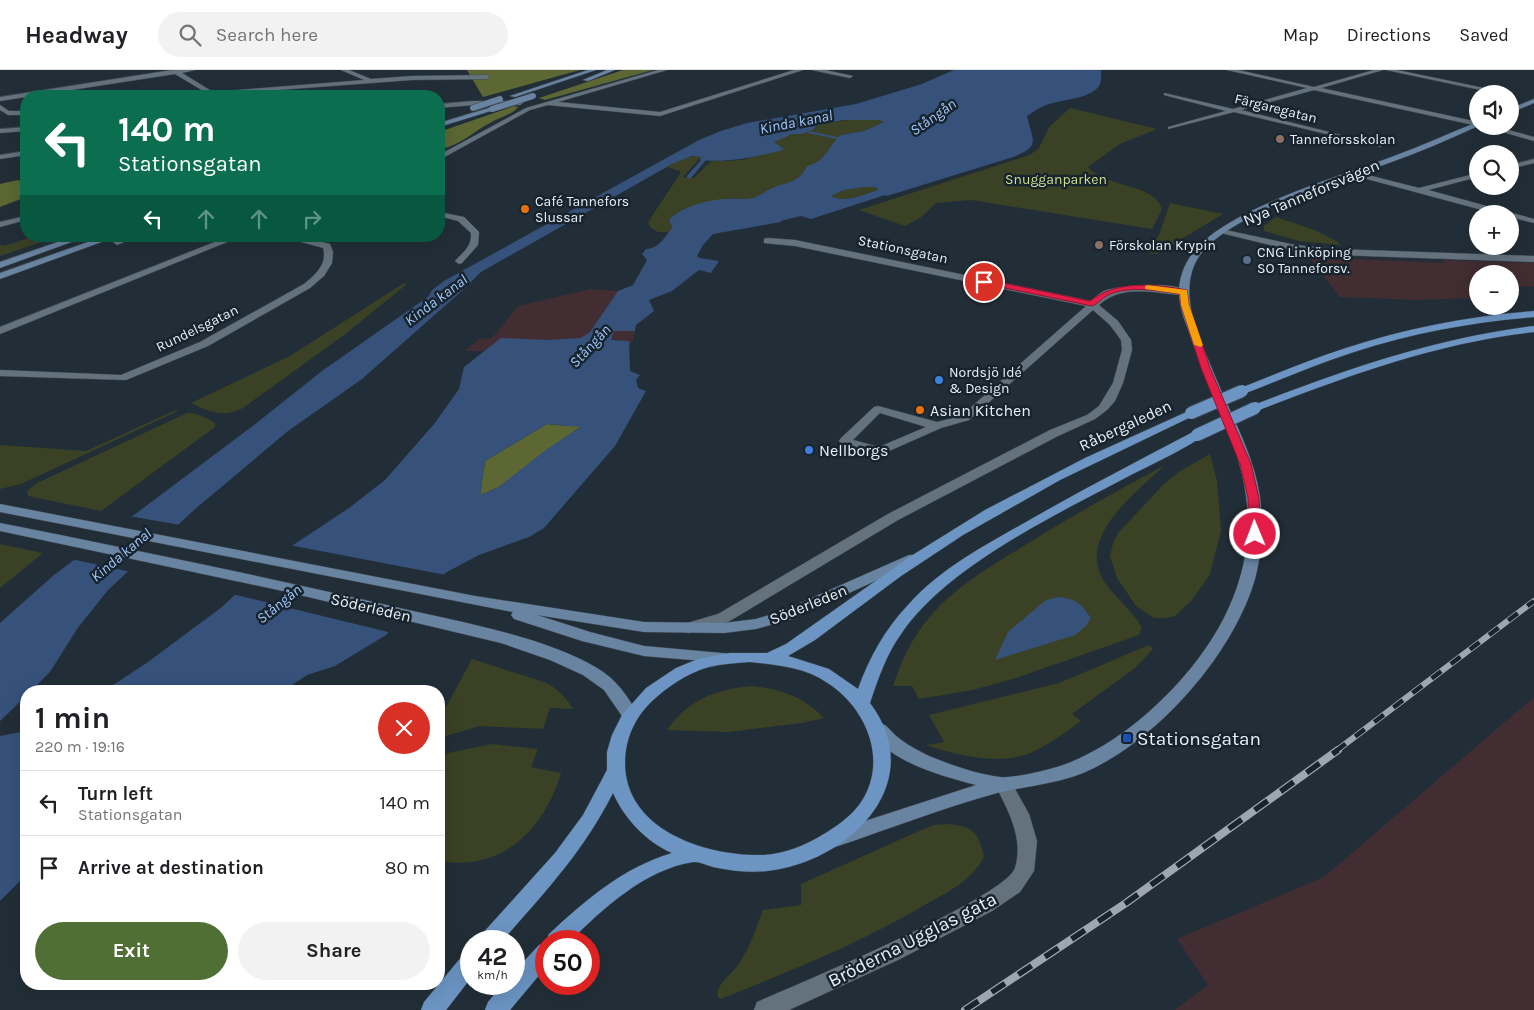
<!DOCTYPE html>
<html lang="en">
<head>
<meta charset="utf-8">
<style>
  :root { --surface:#fff; --page:#f2f2f2; --text:#202124; --muted:#757577; --line:#e0e0e0; --accent:#4f6f34 }
  body { margin:0; font-family:Karla,sans-serif; background:var(--page); color:var(--text); height:100vh; display:flex; flex-direction:column; font-size:19px; white-space:nowrap }
  * { box-sizing:border-box; margin:0 }
  p { font-size:16px; color:var(--muted) }
  .icon { flex:none; width:28px; height:28px; fill:none; stroke:currentColor; stroke-width:2; stroke-linecap:round; stroke-linejoin:round }
  .map { position:relative; flex:1; overflow:hidden }
  .side { position:absolute; left:20px; top:615px; width:425px; height:305px; display:flex; flex-direction:column; background:var(--surface); border-radius:20px; box-shadow:0 5px 20px #0002 }
  .side>* { flex:none }
  .guide { position:absolute; left:20px; top:20px; width:425px; height:152px; border-radius:20px; box-shadow:0 5px 20px #0002; background:#0b6e4f; color:#fff; overflow:hidden }
  .controls { position:absolute; left:1469px; top:15px; display:grid; gap:10px }
  .controls a { display:grid; place-items:center; width:50px; height:50px; border-radius:50%; background:var(--surface); box-shadow:0 5px 20px #0002; font-size:25px }
  .speed { position:absolute; left:460px; top:860px; display:flex; gap:10px; font-size:25px; font-weight:700; text-align:center }
  .speed>* { display:grid; place-content:center; width:65px; height:65px; border-radius:50%; background:var(--surface); box-shadow:0 5px 20px #0002; line-height:1 }
  .speed small { font-size:12px; font-weight:400 }
  .speed .limit { border:8px solid #d22; background:#fff; color:#111 }
  .pin { position:absolute; display:grid; place-items:center; width:42px; height:42px; color:#fff; margin:-21px; border:2px solid #fff; border-radius:50%; box-shadow:0 1px 5px #0007 }
  .me { position:absolute; width:55px; margin:-28px; rotate:359deg; stroke-linejoin:round; filter:drop-shadow(0 0 4px #0008) }
  .turn { display:flex; align-items:center; gap:18px; height:105px; padding:0 15px; font-size:22px }
  .turn .icon { width:65px; height:65px; stroke-width:2.5 }
  .turn b { display:block; font-size:35px; line-height:42px }
  .lanes { display:flex; align-items:center; height:48px; padding:0 15px; background:#0003; justify-content:center; gap:25px; direction:ltr }
  .lanes .off { opacity:.35 }
  .round { display:grid; place-items:center; flex:none; width:52px; height:52px; border-radius:26px; background:var(--page) }
  .summary { display:flex; align-items:center; justify-content:space-between; height:85px; padding:0 15px }
  h1 { font-size:30px; font-weight:700; line-height:38px }
  .action { display:flex; gap:10px; margin-top:auto; padding:10px 15px }
  .action a { flex:1; height:58px; border-radius:30px; background:var(--accent); color:#fff; font-size:20px; font-weight:700; line-height:58px; text-align:center }
  .action a+a { background:var(--page); color:var(--text) }
  ul { padding:0; list-style:none }
  li { display:flex; align-items:center; gap:15px; height:65px; padding:0 15px; border-top:1px solid var(--line) }
  li div { flex:1 }
  li b { display:block; font-size:19px }
  li em { font-style:normal }
  header { display:flex; align-items:center; gap:30px; box-sizing:border-box; height:70px; padding:0 25px; background:var(--surface); border-bottom:1px solid var(--line) }
  header strong { font-size:24px }
  nav { display:flex; gap:28px; margin-inline-start:auto; font-size:18px }
  .search { width:350px; height:45px; background:var(--page); display:flex; align-items:center; gap:12px; box-sizing:border-box; padding:0 18px; border-radius:28px; color:var(--muted); font-size:19px }
  .map>svg:first-child { display:block }
  .industrial { fill:#412d32 }
  .green { fill:#3a4124 }
  .forest { fill:#5c6733 }
  .water { fill:#36527b; fill-rule:evenodd }
  .pier { fill:#222e37 }
  .lines { fill:none; stroke-linecap:round; stroke-linejoin:round }
  .stream { fill:#36527b; fill-rule:evenodd }
  .minor-casing { stroke:#404a53; stroke-width:1 }
  .tertiary-casing { stroke:#404a53; stroke-width:1 }
  .secondary-casing { stroke:#404a53; stroke-width:1 }
  .primary-casing { stroke:#404a53; stroke-width:1 }
  .minor { fill:#64727d; fill-rule:evenodd }
  .tertiary { fill:#64727d; fill-rule:evenodd }
  .secondary { fill:#6884a1; fill-rule:evenodd }
  .primary { fill:#6c95c4; fill-rule:evenodd }
  .rail-far1-casing { stroke:#9ea7af; stroke-width:6 }
  .rail-casing { stroke:#9ea7af; stroke-width:8 }
  .rail-far1 { stroke:#18242d; stroke-width:4.5; stroke-dasharray:12; stroke-linecap:butt }
  .rail { stroke:#18242d; stroke-width:5.5; stroke-dasharray:16; stroke-linecap:butt }
  .secondary-bridge-casing { stroke:#404a53; stroke-width:7; stroke-linecap:butt }
  .primary-bridge-casing { stroke:#404a53; stroke-width:14; stroke-linecap:butt }
  .secondary-bridge { stroke:#6884a1; stroke-width:6 }
  .primary-bridge { stroke:#6c95c4; stroke-width:12 }
  .route { fill:#e11d48; stroke:#92132f }
  .slow { fill:#f59e0b }
  .education-dot { fill:#8d6e63; stroke:#18242d; stroke-width:2 }
  .food-dot { fill:#e8710a; stroke:#18242d; stroke-width:2 }
  .service-dot { fill:#5c6f8a; stroke:#18242d; stroke-width:2 }
  .shop-dot { fill:#3f7fe0; stroke:#18242d; stroke-width:2 }
  .transit-dot { fill:#1a4fb4; stroke:#18242d; stroke-width:2 }
  .labels { text-anchor:middle; stroke-width:5; stroke-linejoin:round; paint-order:stroke }
  .far-street-label { font-size:14px; fill:#e8f0f6; stroke:#18242d }
  .far-poi-label { font-size:14px; fill:#e8f0f6; stroke:#18242d; text-anchor:start }
  .far-park-label { font-size:14px; fill:#cddf8f; stroke:#18242d }
  .far-water-label { font-size:15px; font-style:italic; fill:#a1c6fb; stroke:#18242d }
  .street-label { font-size:16px; fill:#e8f0f6; stroke:#18242d }
  .poi-label { font-size:16px; fill:#e8f0f6; stroke:#18242d; text-anchor:start }
  .near-poi-label { font-size:19px; fill:#e8f0f6; stroke:#18242d; text-anchor:start }
  .near-street-label { font-size:19px; fill:#e8f0f6; stroke:#18242d }
</style>
</head>
<body>
<header>
<strong>Headway</strong>
<div class="search"><svg class="icon" aria-label="search" viewBox="0 0 24 24"><circle cx="10" cy="10" r="6"/><path d="M15 15l6 6"/></svg>Search here</div>
<nav><a>Map</a><a>Directions</a><a>Saved</a></nav>
</header>
<div class="map">
<svg width="1534" height="940" viewBox="0 0 1534 940">
  <rect width="100%" height="100%" fill="#222e37"/>
  <path class="industrial" d="M 1309,187 L 1445,193 L 1442,190 L 1534,193 L 1534,217 L 1510,216 L 1510,204 L 1478,204 L 1477,228 L 1416,230 L 1340,227 Z
    M 591,219 L 618,221 L 654,241 L 636,255 L 633,271 L 628,278 L 495,274 L 485,281 L 465,281 L 479,269 L 492,268 L 518,236 Z
    M 1534,627 L 1534,940 L 1175,940 L 1208,915 L 1177,869 L 1324,807 Z"/>
  <path class="green" d="M 1070,38 L 1157,59 L 1120,74 L 1088,97 C 1105,118 1155,113 1162,139 L 1152,159 L 971,130 L 936,133 L 921,147 L 905,156 L 859,140 L 1030,85 L 1039,78 L 1050,56 Z
    M 849,50 L 879,50 L 884,52 L 864,61 L 841,65 L 827,85 L 790,114 L 771,118 L 756,128 L 685,139 L 669,150 L 672,157 L 669,162 L 658,162 L 651,158 L 648,152 L 680,104 L 680,101 L 667,97 C 677,91 689,84 701,87 L 683,107 L 694,108 L 711,91 L 730,91 L 747,89 L 783,67 L 792,64 L 802,64 L 813,60 L 816,56 L 826,53 Z
    M 864,117 L 876,117 L 878,120 C 864,124 846,134 831,126 L 844,120 Z
    M 1170,133 L 1223,144 L 1157,184 L 1148,183 L 1147,181 L 1159,165 Z
    M 1276,147 L 1315,160 L 1338,172 L 1340,175 L 1299,171 L 1264,161 L 1264,156 Z
    M 35,166 L 60,166 L 0,186 L 0,175 L 4,176 Z
    M 404,213 L 407,214 L 344,265 L 243,338 C 224,348 209,342 191,333 L 290,286 Z
    M 178,339 L 174,343 L 21,414 L 0,419 L 0,375 L 86,381 Z
    M 187,343 C 196,342 207,348 215,353 L 215,357 L 101,441 L 28,426 L 27,421 L 37,413 Z
    M 1210,384 L 1217,411 L 1221,461 L 1210,504 L 1192,530 L 1175,546 L 1166,548 L 1154,548 L 1136,536 L 1117,508 L 1110,486 L 1113,473 L 1118,463 L 1164,414 L 1179,402 Z
    M 1165,395 C 1137,422 1076,466 1104,511 C 1115,528 1133,541 1142,558 L 1139,565 L 1016,608 L 973,620 L 919,629 L 912,616 L 893,616 C 901,592 911,569 928,549 C 952,520 987,498 1019,479 C 1066,449 1115,422 1165,395 Z
    M 0,474 L 43,483 L 0,518 Z
    M 1149,575 L 1153,579 L 1135,598 L 1072,644 L 1081,651 C 1064,663 1045,678 1025,685 C 993,694 956,685 926,675 L 944,672 L 929,645 L 1059,613 Z
    M 472,589 L 547,613 C 559,620 566,628 573,639 L 550,638 L 543,659 L 480,656 L 439,668 L 439,650 Z
    M 752,616 C 781,619 804,627 824,648 L 802,653 L 728,662 L 667,660 C 688,630 716,619 752,616 Z
    M 492,674 L 538,679 L 531,697 L 561,703 C 544,760 502,802 439,791 L 439,689 L 448,683 Z
    M 948,754 C 973,756 979,763 984,787 C 971,812 947,822 923,836 C 859,874 790,901 721,929 L 718,927 C 715,915 732,904 738,895 C 750,878 756,858 763,840 L 801,835 L 801,814 L 919,761 L 934,755 Z"/>
  <path class="forest" d="M 467,0 L 580,0 L 483,27 Z
    M 623,0 L 653,0 L 545,30 L 539,28 Z
    M 514,36 L 518,37 C 512,45 498,48 490,53 C 473,62 458,77 439,79 L 440,63 L 442,61 Z
    M 18,110 L 26,114 L 26,127 L 0,137 L 0,114 Z
    M 547,354 C 559,356 570,355 582,356 L 548,379 L 499,417 L 480,425 L 485,391 Z"/>
  <path class="water" d="M 954,0 L 1101,0 C 1101,5 1102,11 1099,16 C 1089,30 1059,29 1044,36 C 1038,38 1032,43 1027,46 C 1032,70 1042,76 1013,87 L 887,126 L 885,125 L 811,149 L 801,146 L 780,151 L 781,152 L 713,164 L 703,175 L 697,186 L 699,188 L 719,191 L 711,203 L 699,200 L 672,221 L 649,230 L 654,241 L 636,255 L 635,261 L 614,261 L 611,270 L 629,271 L 630,301 L 640,305 L 636,310 L 638,318 L 646,321 L 615,376 L 544,458 L 529,467 L 479,485 L 445,503 L 386,565 L 335,596 L 307,605 L 283,621 L 104,621 L 148,592 L 222,537 L 275,487 L 349,438 L 385,410 L 435,353 L 459,319 L 464,297 L 501,268 L 548,270 L 581,268 L 590,262 L 618,221 L 633,215 L 647,190 L 642,184 L 646,179 C 658,179 666,167 672,157 L 669,150 C 683,136 706,130 726,129 C 735,128 744,130 753,128 C 759,127 764,122 770,119 C 784,112 799,114 807,96 C 826,92 828,76 841,65 L 864,61 L 884,52 L 879,50 L 843,50 L 816,56 L 813,60 L 802,64 L 792,64 L 774,72 L 784,79 L 780,81 C 753,87 728,93 700,90 L 701,87 L 692,86 L 672,94 L 481,202 L 464,219 L 362,309 L 288,361 L 194,440 L 108,520 L 77,559 L 50,602 L 31,621 L 26,621 L 26,626 L 0,651 L 0,553 L 54,505 L 254,355 L 322,301 L 429,226 L 432,220 L 444,211 L 699,70 L 721,61 L 747,53 L 856,34 L 922,14 ZM 864,117 L 876,117 L 878,120 C 864,124 846,134 831,126 L 844,120 ZM 547,354 L 581,357 L 547,379 L 499,417 L 480,425 L 485,391 Z
    M 1058,527 C 1076,529 1080,532 1091,548 L 1085,557 L 1075,565 L 995,590 L 1008,562 L 1046,530 Z
    M 26,661 L 26,805 L 0,831 L 0,666 Z"/>
  <path class="pier" d="M 128,446 L 181,455 L 131,502 L 71,489 Z
    M 289,475 L 446,505 L 392,563 L 232,524 L 273,485 Z"/>
  <g class="lines">
    <path class="stream" d="M 809,61 L 837,67 L 839,68 L 837,69 L 808,63 Z
      M 702,89 L 706,90 L 691,108 L 687,108 L 687,106 Z"/>
    <defs>
      <path id="minor" d="M 172,0 L 195,0 L 182,3 L 213,22 L 364,10 L 341,0 L 349,0 L 371,9 L 412,6 L 487,5 L 490,7 L 487,9 L 412,10 L 198,26 L 175,26 L 178,24 L 205,22 L 175,4 L 0,31 L 0,27 Z
        M 658,0 L 667,0 L 558,32 L 660,42 L 794,0 L 803,0 L 660,46 L 548,35 L 530,40 L 439,90 L 439,85 L 526,38 Z
        M 812,0 L 825,0 L 853,6 L 850,8 Z
        M 1227,0 L 1238,0 L 1314,17 L 1374,0 L 1383,0 L 1321,18 L 1478,52 L 1478,56 L 1314,20 L 1241,40 L 1381,75 L 1381,77 L 1234,42 L 1168,59 L 1168,57 L 1226,41 L 1164,25 L 1164,23 L 1233,39 L 1307,18 Z
        M 1386,0 L 1397,0 L 1508,23 L 1500,24 Z
        M 473,31 L 520,31 L 523,33 L 520,35 L 473,35 L 439,38 L 439,34 Z
        M 0,35 L 9,41 L 26,41 L 26,45 L 8,45 L 0,40 Z
        M 26,57 L 26,61 L 0,63 L 0,59 Z
        M 1501,58 L 1534,67 L 1534,71 L 1499,61 L 1498,60 Z
        M 26,81 L 26,85 L 0,89 L 0,85 Z
        M 1534,89 L 1534,93 L 1510,99 L 1510,95 Z
        M 1352,101 L 1419,118 L 1478,103 L 1478,107 L 1428,120 L 1534,149 L 1534,153 L 1510,147 L 1510,144 L 1497,144 L 1352,105 Z
        M 439,142 L 464,147 L 479,162 L 478,175 L 462,193 L 459,194 L 455,191 C 463,182 472,177 471,163 L 458,151 L 439,146 Z
        M 26,146 L 26,150 L 0,157 L 0,152 Z
        M 125,166 L 138,166 L 117,175 L 113,172 Z
        M 230,166 L 242,166 L 0,264 L 0,257 Z
        M 279,166 L 295,166 L 330,174 L 333,182 L 332,193 L 324,206 L 310,218 L 208,276 L 126,310 L 0,306 L 0,300 L 121,305 L 200,272 L 304,214 C 315,205 328,194 323,178 Z
        M 767,168 L 795,170 L 1091,231 C 1095,228 1099,223 1104,221 C 1120,215 1176,211 1189,222 C 1177,232 1129,207 1099,235 L 1118,251 L 1131,270 L 1132,280 L 1123,313 L 1115,331 L 1107,340 L 1095,349 L 1058,366 L 898,450 L 728,552 L 689,563 L 684,562 L 681,558 L 684,554 L 718,544 L 888,444 L 1050,360 L 1087,345 L 1099,336 L 1113,313 L 1122,280 L 1121,270 L 1110,255 L 1093,240 L 969,350 L 941,358 L 880,385 L 841,374 L 839,371 L 841,368 L 874,337 L 878,336 L 937,352 L 961,346 L 1086,236 L 795,176 L 764,173 L 764,169 ZM 880,343 L 926,357 L 879,377 L 853,370 Z
        M 1004,708 L 1010,710 L 1029,744 L 1037,771 L 1034,801 L 1020,822 L 992,841 L 900,889 L 789,940 L 754,940 L 757,932 C 796,915 1005,828 1015,798 C 1024,768 1008,740 995,715 L 998,710 Z"/>
      <path id="tertiary" d="M 1221,159 L 1295,175 L 1336,179 L 1534,186 L 1534,192 L 1336,185 L 1295,181 L 1221,163 Z"/>
      <path id="secondary" d="M 588,0 L 596,0 L 515,27 L 510,26 Z
        M 607,0 L 615,0 L 588,11 L 583,10 Z
        M 1534,29 L 1534,33 L 1510,43 L 1510,39 Z
        M 492,37 L 494,40 L 439,57 L 439,53 Z
        M 1478,52 L 1478,56 C 1448,70 1417,83 1386,94 C 1337,112 1225,145 1198,188 C 1176,224 1201,271 1215,306 C 1231,345 1254,385 1260,427 C 1263,454 1262,483 1255,509 C 1233,585 1156,672 1083,703 C 1056,714 1026,716 997,723 C 942,738 889,759 835,777 L 828,775 L 825,769 L 828,763 L 976,715 C 942,706 888,692 869,659 L 872,654 C 877,653 878,652 883,654 C 889,657 894,665 900,669 C 909,676 919,681 929,686 C 951,695 976,704 1000,707 C 1013,709 1058,698 1071,692 C 1117,673 1160,636 1191,598 C 1231,549 1255,490 1246,426 C 1239,370 1207,318 1190,265 C 1185,251 1179,237 1179,222 C 1179,208 1184,195 1192,184 C 1223,140 1341,106 1394,86 C 1422,76 1449,63 1478,52 Z
        M 75,166 L 88,166 L 0,198 L 0,192 Z
        M 105,166 L 118,166 L 0,209 L 0,203 Z
        M 0,434 L 475,526 L 644,552 L 724,553 L 756,549 L 782,541 L 909,485 L 919,485 L 921,488 L 919,491 L 792,549 L 756,559 L 724,563 L 644,562 L 537,545 L 590,562 L 644,576 L 733,584 L 735,588 L 733,592 L 727,593 L 644,586 L 582,571 L 514,549 L 511,545 L 513,542 L 0,442 Z
        M 0,453 C 131,479 261,506 391,536 C 454,551 541,565 597,598 C 616,609 628,626 638,645 L 636,649 L 630,651 L 624,649 L 604,620 L 583,605 L 550,590 L 501,573 L 283,521 L 0,461 Z"/>
      <path id="primary" d="M 1534,241 L 1534,247 C 1472,252 1412,263 1354,282 C 1317,294 1282,309 1246,323 L 1238,323 L 1236,321 L 1238,319 C 1274,305 1309,290 1346,278 C 1407,258 1470,246 1534,241 Z
        M 1534,256 L 1534,262 C 1436,273 1350,305 1259,340 L 1255,341 L 1249,338 L 1251,336 C 1344,300 1435,268 1534,256 Z
        M 1191,340 L 1197,343 L 1195,345 L 1060,410 L 963,465 L 901,506 L 815,570 L 788,586 L 829,599 L 858,619 C 869,588 885,559 908,535 C 938,501 980,478 1019,456 C 1076,423 1134,393 1193,362 L 1197,361 L 1203,365 C 1194,375 1142,399 1127,407 C 1055,445 946,497 901,564 C 886,585 878,609 870,633 C 930,713 849,792 767,801 C 751,803 734,801 718,798 C 710,797 700,791 693,792 C 644,800 604,838 570,871 L 546,871 L 546,897 L 510,940 L 485,940 L 488,932 L 503,914 L 514,914 L 514,902 L 539,875 L 546,872 L 546,871 L 549,864 C 586,830 622,798 672,783 C 645,771 625,749 613,723 C 583,782 545,822 502,871 L 479,871 L 482,864 L 555,783 L 583,745 L 607,700 L 607,682 L 612,665 L 622,645 L 646,618 L 676,598 L 698,589 L 730,583 L 767,583 L 786,574 L 911,486 L 985,440 L 1085,388 ZM 750,592 C 776,595 804,597 826,612 C 867,637 890,693 859,735 C 850,747 837,756 824,764 C 806,775 785,784 764,785 C 708,787 625,761 625,693 C 625,669 634,649 651,632 C 667,617 687,603 709,597 C 722,594 736,593 750,592 Z
        M 471,882 L 471,908 L 446,940 L 421,940 L 424,932 L 463,885 Z"/>
    </defs>
    <use href="#minor" class="minor-casing"/>
    <use href="#tertiary" class="tertiary-casing"/>
    <use href="#secondary" class="secondary-casing"/>
    <use href="#primary" class="primary-casing"/>
    <use href="#minor" class="minor"/>
    <use href="#tertiary" class="tertiary"/>
    <use href="#secondary" class="secondary"/>
    <use href="#primary" class="primary"/>
    <defs>
      <path id="rail-far1" d="M 1336,681 L 1534,531"/>
      <path id="rail" d="M 965,940 L 1126,833 L 1338,680"/>
    </defs>
    <use href="#rail-far1" class="rail-far1-casing"/>
    <use href="#rail" class="rail-casing"/>
    <use href="#rail-far1" class="rail-far1"/>
    <use href="#rail" class="rail"/>
    <defs>
      <path id="secondary-bridge" d="M 473,38 L 500,29
        M 492,39 L 533,26"/>
      <path id="primary-bridge" d="M 1191,343 L 1242,321
        M 1197,365 L 1255,338"/>
    </defs>
    <use href="#secondary-bridge" class="secondary-bridge-casing"/>
    <use href="#primary-bridge" class="primary-bridge-casing"/>
    <use href="#secondary-bridge" class="secondary-bridge"/>
    <use href="#primary-bridge" class="primary-bridge"/>
  </g>
  <path class="route" d="M 984,209 L 1090,231 C 1117,210 1154,214 1187,220 L 1189,235 L 1210,298 L 1251,394 L 1259,428 L 1260,464 L 1259,466 L 1255,467 L 1249,464 L 1248,428 L 1240,394 L 1201,298 L 1181,235 L 1180,224 C 1157,221 1130,215 1108,225 C 1102,228 1098,234 1092,236 L 981,213 L 980,212 Z"/>
  <path class="slow" d="M 1147,215 L 1187,220 L 1189,235 L 1203,275 L 1201,277 L 1194,275 L 1181,235 L 1180,224 L 1145,219 L 1145,216 Z"/>
  <g class="education-dot">
    <circle cx="1280" cy="69" r="5"/>
    <circle cx="1099" cy="175" r="5"/>
  </g>
  <g class="food-dot">
    <circle cx="525" cy="139" r="5"/>
    <circle cx="920" cy="340" r="5"/>
  </g>
  <circle class="service-dot" cx="1247" cy="190" r="5"/>
  <g class="shop-dot">
    <circle cx="939" cy="310" r="5"/>
    <circle cx="809" cy="380" r="5"/>
  </g>
  <rect class="transit-dot" x="1122" y="663" width="10" height="10" rx="2.5"/>
  <g class="labels">
    <g class="far-street-label">
      <text transform="translate(1276 38) rotate(14)" y="5">Färgaregatan</text>
      <text transform="translate(903 179) rotate(12)" y="5">Stationsgatan</text>
      <text transform="translate(197 258) rotate(-26)" y="5">Rundelsgatan</text>
    </g>
    <g class="far-poi-label">
      <text x="1290" y="74">Tanneforsskolan</text>
      <text x="535" y="136">Café Tannefors<tspan x="535" dy="16">Slussar</tspan></text>
      <text x="1109" y="180">Förskolan Krypin</text>
      <text x="1257" y="187">CNG Linköping<tspan x="1257" dy="16">SO Tanneforsv.</tspan></text>
      <text x="949" y="307">Nordsjö Idé<tspan x="949" dy="16">&amp; Design</tspan></text>
    </g>
    <g class="far-park-label">
      <text x="1056" y="114">Snugganparken</text>
    </g>
    <g class="far-water-label">
      <text transform="translate(933 47) rotate(-35)" y="5">Stångån</text>
      <text transform="translate(796 52) rotate(-11)" y="5">Kinda kanal</text>
      <text transform="translate(436 230) rotate(-37)" y="5">Kinda kanal</text>
      <text transform="translate(590 276) rotate(-47)" y="5">Stångån</text>
      <text transform="translate(121 485) rotate(-40)" y="5">Kinda kanal</text>
      <text transform="translate(279 534) rotate(-39)" y="5">Stångån</text>
    </g>
    <g class="street-label">
      <text transform="translate(1311 122) rotate(-23)" y="6">Nya Tanneforsvägen</text>
      <text transform="translate(1125 355) rotate(-25)" y="6">Råbergaleden</text>
      <text transform="translate(808 534) rotate(-22)" y="6">Söderleden</text>
      <text transform="translate(371 537) rotate(13)" y="6">Söderleden</text>
    </g>
    <g class="poi-label">
      <text x="930" y="346">Asian Kitchen</text>
      <text x="819" y="386">Nellborgs</text>
    </g>
    <g class="near-poi-label">
      <text x="1137" y="675">Stationsgatan</text>
    </g>
    <g class="near-street-label">
      <text transform="translate(912 869) rotate(-27)" y="7">Bröderna Ugglas gata</text>
    </g>
  </g>
</svg>
<div class="controls">
<a><svg class="icon" aria-label="sound" viewBox="0 0 24 24"><path d="M4 9h4l5-4v14l-5-4H4zM17 9q2 3 0 6"/></svg></a>
<a><svg class="icon" aria-label="search" viewBox="0 0 24 24"><circle cx="10" cy="10" r="6"/><path d="M15 15l6 6"/></svg></a>
<a>+</a>
<a>−</a>
</div>
<div class="speed"><div>42<small>km/h</small></div><div class="limit">50</div></div>
<div class="pin" style="left:984px;top:212px;background:#d93025"><svg class="icon" aria-label="arrive" viewBox="0 0 24 24"><path d="M6 21V4h12l-3 4 3 4H6"/></svg></div>
<svg class="me" style="left:1255px;top:464px" viewBox="-20 -20 40 40"><circle r="17" fill="#e11d48" stroke="#fff" stroke-width="3"/><path d="M0-11L8 9 0 5-8 9z" fill="#fff"/></svg>
<div class="guide">
<div class="turn"><svg class="icon" aria-label="left" viewBox="0 0 24 24"><path d="M17 20v-9H6M10 6l-5 5 5 5"/></svg><div><b>140 m</b>Stationsgatan</div></div>
<div class="lanes"><svg class="icon" aria-label="left" viewBox="0 0 24 24"><path d="M17 20v-9H6M10 6l-5 5 5 5"/></svg><svg class="icon off" aria-label="ahead" viewBox="0 0 24 24"><path d="M12 20V5M6 11l6-6 6 6"/></svg><svg class="icon off" aria-label="ahead" viewBox="0 0 24 24"><path d="M12 20V5M6 11l6-6 6 6"/></svg><svg class="icon off" aria-label="right" viewBox="0 0 24 24"><path d="M7 20v-9h11M14 6l5 5-5 5"/></svg></div>
</div>
<section class="side">
<div class="summary"><div><h1>1 min</h1><p>220 m · 19:16</p></div><a class="round" style="background:#d93025;color:#fff"><svg class="icon" aria-label="close" viewBox="0 0 24 24"><path d="M6 6l12 12M18 6L6 18"/></svg></a></div>
<ul>
<li><svg class="icon" aria-label="left" viewBox="0 0 24 24"><path d="M17 20v-9H6M10 6l-5 5 5 5"/></svg><div><b>Turn left</b><p>Stationsgatan</p></div><em>140 m</em></li>
<li><svg class="icon" aria-label="arrive" viewBox="0 0 24 24"><path d="M6 21V4h12l-3 4 3 4H6"/></svg><div><b>Arrive at destination</b></div><em>80 m</em></li>
</ul>
<div class="action"><a>Exit</a><a>Share</a></div>
</section>
</div>
</body>
</html>
